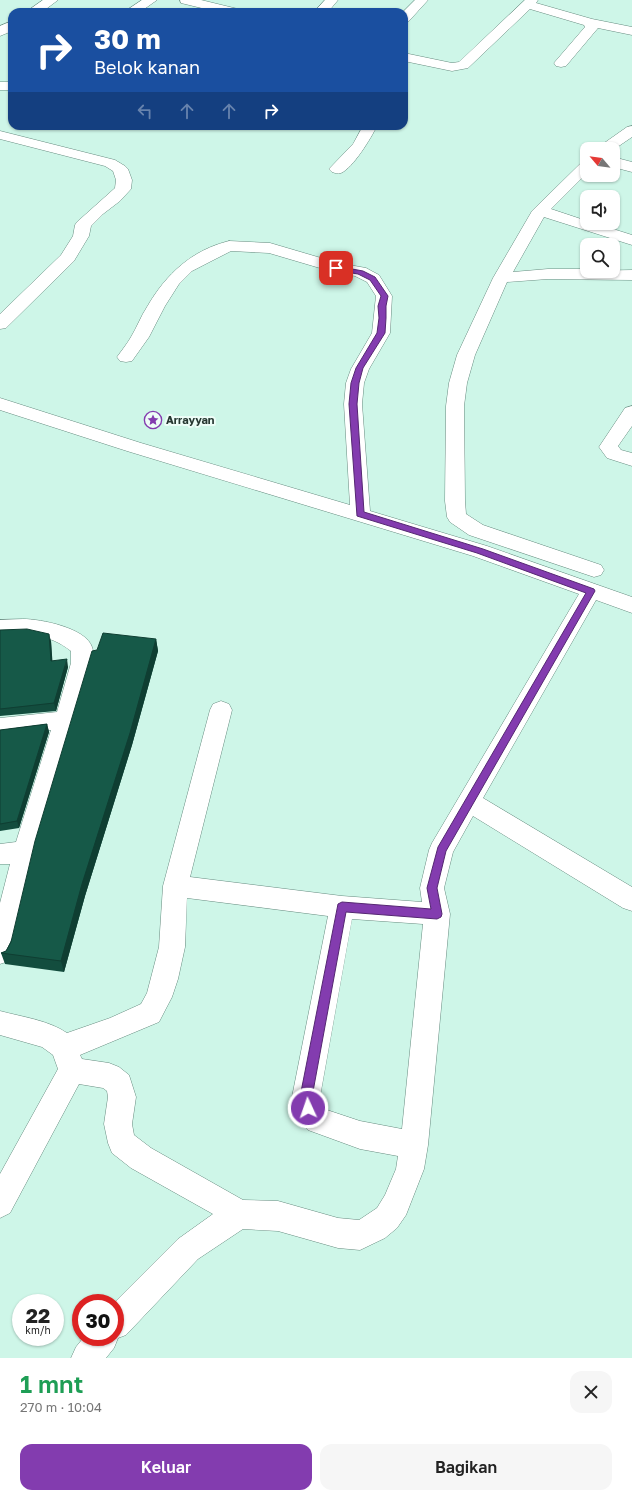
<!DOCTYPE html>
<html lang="id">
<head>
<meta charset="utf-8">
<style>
  :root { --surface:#fff; --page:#f6f6f6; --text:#222; --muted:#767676; --accent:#833caf }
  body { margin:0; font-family:"Golos Text",sans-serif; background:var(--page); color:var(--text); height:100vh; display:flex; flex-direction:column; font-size:15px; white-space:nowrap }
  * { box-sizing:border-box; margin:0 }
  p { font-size:13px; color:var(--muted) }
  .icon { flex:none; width:22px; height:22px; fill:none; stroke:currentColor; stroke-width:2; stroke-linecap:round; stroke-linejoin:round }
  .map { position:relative; height:1358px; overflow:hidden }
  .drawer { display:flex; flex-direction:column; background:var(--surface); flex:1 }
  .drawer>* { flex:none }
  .guide { position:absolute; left:8px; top:8px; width:400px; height:122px; border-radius:12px; box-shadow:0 1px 3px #0004; background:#1a4fa0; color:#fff; overflow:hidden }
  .needle { width:26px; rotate:299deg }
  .buttons { position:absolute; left:580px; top:142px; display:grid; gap:8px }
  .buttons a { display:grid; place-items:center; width:40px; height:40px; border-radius:8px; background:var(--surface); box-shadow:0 1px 3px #0004; font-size:20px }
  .speed { position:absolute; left:12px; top:1294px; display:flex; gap:8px; font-size:20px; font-weight:700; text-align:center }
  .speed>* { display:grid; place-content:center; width:52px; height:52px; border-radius:50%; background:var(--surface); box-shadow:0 1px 3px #0004; line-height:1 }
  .speed small { font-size:10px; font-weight:400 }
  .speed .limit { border:6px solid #d22; background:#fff; color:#111 }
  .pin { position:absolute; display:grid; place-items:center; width:34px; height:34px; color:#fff; margin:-17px; border-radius:8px; box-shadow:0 2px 6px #0006 }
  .me { position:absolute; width:44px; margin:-22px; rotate:357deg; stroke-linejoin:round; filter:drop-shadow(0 0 3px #0008) }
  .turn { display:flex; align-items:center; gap:14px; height:84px; padding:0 20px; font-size:18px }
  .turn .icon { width:52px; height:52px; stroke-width:2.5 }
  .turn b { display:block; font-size:28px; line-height:34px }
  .lanes { display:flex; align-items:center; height:38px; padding:0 20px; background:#0003; justify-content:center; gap:20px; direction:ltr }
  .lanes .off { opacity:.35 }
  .round { display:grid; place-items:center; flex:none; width:42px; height:42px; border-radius:12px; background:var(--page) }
  .headline { display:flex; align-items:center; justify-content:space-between; height:68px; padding:0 20px }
  h1 { font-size:24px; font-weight:600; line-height:30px; color:#1e9e55 }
  .cta { display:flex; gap:8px; margin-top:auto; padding:8px 20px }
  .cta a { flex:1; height:46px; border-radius:12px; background:var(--accent); color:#fff; font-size:16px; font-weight:600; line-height:46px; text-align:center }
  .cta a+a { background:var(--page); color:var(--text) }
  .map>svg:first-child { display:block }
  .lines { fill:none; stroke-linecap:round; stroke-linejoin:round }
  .minor-casing { stroke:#678c80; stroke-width:1 }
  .minor { fill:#fff; fill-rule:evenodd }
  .wall { fill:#134d3e }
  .shaded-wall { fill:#0f3e32 }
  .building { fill:#165948; stroke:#0f3e32 }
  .route { fill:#833caf; stroke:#552772 }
  .labels { text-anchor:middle; stroke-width:4; stroke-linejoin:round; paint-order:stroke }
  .poi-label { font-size:11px; font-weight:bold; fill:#273832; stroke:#edfdf7; text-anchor:start }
</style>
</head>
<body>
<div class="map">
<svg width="632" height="1358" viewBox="0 0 632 1358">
  <rect width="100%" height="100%" fill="#cef6e8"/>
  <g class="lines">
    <defs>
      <path id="minor" d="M 43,0 L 58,0 L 42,12 L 26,12 Z
        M 142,0 L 157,0 L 140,12 L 124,12 Z
        M 180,0 L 201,0 L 238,9 L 240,12 L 218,12 L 181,3 Z
        M 325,0 L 338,0 L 328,12 L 314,12 Z
        M 415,0 L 428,0 L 409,21 L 404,22 L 404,12 L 403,12 Z
        M 525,0 L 538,0 L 536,3 L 592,19 L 632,27 L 632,35 L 598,28 L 566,66 L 561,67 L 556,66 L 554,63 L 585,27 L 584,25 L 530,9 L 468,68 L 452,71 L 404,61 L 404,53 L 452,63 L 459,62 Z
        M 12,21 L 12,31 L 0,36 L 0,26 Z
        M 0,82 L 12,82 L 12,90 L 0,90 Z
        M 363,126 L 377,126 C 371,138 353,168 341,173 C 338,174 335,173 332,172 L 329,169 L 353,144 Z
        M 632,126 L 632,137 L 613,150 L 613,149 L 598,149 L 600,146 L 627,127 Z
        M 0,131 L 115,160 L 125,166 L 128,169 L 132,180 L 131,189 L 120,201 L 103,214 L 91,226 L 89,236 L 74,261 L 6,328 L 0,329 L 0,314 L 61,255 L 73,236 L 75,225 L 77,222 L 115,188 L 116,180 L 113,171 L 105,166 L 0,139 Z
        M 613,157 L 632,162 L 632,172 L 613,167 Z
        M 587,160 L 587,173 L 551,209 L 587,221 L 587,223 L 594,223 L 632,235 L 632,245 L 544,217 L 513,272 L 548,269 L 587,269 L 587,271 L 632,270 L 632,280 L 548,279 L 507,282 L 475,355 L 467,383 L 464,406 L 465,501 L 466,514 L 483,525 L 601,565 L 604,570 L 601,575 L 594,577 L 469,535 L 450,522 L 447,517 L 445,501 L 446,406 L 449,383 L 457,355 L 493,278 L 532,211 L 582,162 Z
        M 229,241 L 270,243 L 338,263 L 366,268 L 379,275 L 392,296 L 390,333 L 369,369 L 364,383 L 362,404 L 370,511 L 487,546 L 632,597 L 632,613 L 596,600 L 483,798 L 632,887 L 632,911 L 623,908 L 473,816 L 453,852 L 444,888 L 450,914 L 428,1145 L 424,1169 L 406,1215 L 397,1228 L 385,1238 L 360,1250 L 338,1248 L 278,1231 L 243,1229 L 198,1259 L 126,1335 L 118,1338 L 114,1348 L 106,1358 L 71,1358 L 76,1347 L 84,1337 L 115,1337 L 114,1303 L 178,1239 L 213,1214 L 131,1168 L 112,1153 L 108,1143 L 104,1124 L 108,1097 L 107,1091 L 103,1088 L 79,1084 L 10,1213 L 0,1218 L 0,1174 L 58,1069 L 53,1055 L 42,1047 L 0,1035 L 0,1011 C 22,1017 48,1020 67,1033 L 110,1018 L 141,1004 L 147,993 L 159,947 L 163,886 L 210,710 L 213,704 L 221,701 L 229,704 L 232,710 L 190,877 L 342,896 L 422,902 L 420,888 L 429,850 L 432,843 L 579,594 L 473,556 L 127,451 L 0,410 L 0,398 L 141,443 L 350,505 L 344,404 L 346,383 L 351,369 L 372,333 L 376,296 L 367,282 L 355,276 L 330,271 L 269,253 L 231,251 L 192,271 L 179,284 L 165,306 L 149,337 L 132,361 L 126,362 L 120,361 L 117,357 C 122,350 127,344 131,337 C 137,327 141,316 147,307 C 166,274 192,250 229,241 ZM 187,898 L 328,916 L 292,1097 L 294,1108 L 298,1117 L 308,1130 L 360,1149 L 398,1156 L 396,1169 L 385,1195 L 377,1208 L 359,1220 L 338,1218 L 278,1201 L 243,1200 L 151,1148 L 134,1135 L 132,1124 L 136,1097 L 129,1075 L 119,1067 L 109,1063 L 82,1059 L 80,1055 L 159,1022 L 172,997 L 178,979 L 185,947 ZM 352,919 L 423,924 L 402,1129 L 360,1121 L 327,1110 L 321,1102 L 320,1097 Z
        M 632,406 L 632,426 L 618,446 L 621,450 L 632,453 L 632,466 L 607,458 L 599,447 L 625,408 Z
        M 23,619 C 41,619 86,628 92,647 C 94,652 93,658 93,663 L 37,852 L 13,953 L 9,961 L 0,964 L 0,903 L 10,864 L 0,864 L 0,844 L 16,842 L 51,730 L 0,736 L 0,718 L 57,712 L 71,663 L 71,651 C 48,633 28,634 0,636 L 0,620 Z"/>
    </defs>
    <use href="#minor" class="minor-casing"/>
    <use href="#minor" class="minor"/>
  </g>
  <path class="wall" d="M 0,630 L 51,641 L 52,661 L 68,667 L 56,711 L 0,716 Z
    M 156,639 L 158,651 L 132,745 L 85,896 L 64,972 L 5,964 L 1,953 L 6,951 Z
    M 47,724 L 49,732 L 19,828 L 0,831 L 0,730 Z"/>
  <path class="shaded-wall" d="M 49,634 L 51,641 L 53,669 L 51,661 Z
    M 156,639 L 158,651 L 132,745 L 85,896 L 64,972 L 61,961 L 82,884 Z
    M 67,659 L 68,667 L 56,711 L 54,703 Z
    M 47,724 L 49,732 L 19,828 L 17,821 Z"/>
  <path class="building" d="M 27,629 L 49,634 L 51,661 L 67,659 L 54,703 L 0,709 L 0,630 Z
    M 103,633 L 156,639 L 130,733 L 82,884 L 61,961 L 1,953 L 6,951 L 11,942 L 35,841 L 92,651 L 97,650 Z
    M 47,724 L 17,821 L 0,824 L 0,730 Z"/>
  <path class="route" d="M 336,266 L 363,271 L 375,277 L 388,296 L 386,306 L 386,318 L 385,333 L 363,368 L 359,383 L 357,404 L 364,512 L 483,549 L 594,589 L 595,591 L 446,851 L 437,888 L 442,914 L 441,917 L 437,919 L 346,912 L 312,1097 L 314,1108 L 313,1112 L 308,1113 L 304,1112 L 300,1097 L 338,904 L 342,902 L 431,909 L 427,888 L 438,847 L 586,593 L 477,553 L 357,516 L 349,404 L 351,383 L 356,368 L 377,333 L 379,318 L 378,306 L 381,296 L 370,280 L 358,274 L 334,270 L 334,267 Z"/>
  <defs>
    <symbol id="sight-ring" viewBox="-11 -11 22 22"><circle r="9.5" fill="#edfdf7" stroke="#833caf" stroke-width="1.5"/><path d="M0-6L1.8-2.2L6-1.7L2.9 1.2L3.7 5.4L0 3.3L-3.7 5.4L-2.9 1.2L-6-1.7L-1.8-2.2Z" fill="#833caf"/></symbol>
  </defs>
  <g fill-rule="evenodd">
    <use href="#sight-ring" x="143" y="410" width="20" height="20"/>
  </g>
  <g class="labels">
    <g class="poi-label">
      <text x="166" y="424">Arrayyan</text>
    </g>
  </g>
</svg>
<div class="buttons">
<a><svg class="needle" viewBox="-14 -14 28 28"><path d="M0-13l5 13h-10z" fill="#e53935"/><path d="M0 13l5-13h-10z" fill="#767676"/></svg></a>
<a><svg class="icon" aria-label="sound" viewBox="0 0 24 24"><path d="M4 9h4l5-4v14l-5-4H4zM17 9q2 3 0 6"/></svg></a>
<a><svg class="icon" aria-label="search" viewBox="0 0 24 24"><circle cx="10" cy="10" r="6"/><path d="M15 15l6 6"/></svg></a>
</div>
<div class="speed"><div>22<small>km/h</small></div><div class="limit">30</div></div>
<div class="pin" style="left:336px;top:268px;background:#d93025"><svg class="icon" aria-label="arrive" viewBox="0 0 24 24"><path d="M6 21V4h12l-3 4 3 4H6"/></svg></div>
<svg class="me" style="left:308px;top:1108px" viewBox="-20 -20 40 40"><circle r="17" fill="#833caf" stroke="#fff" stroke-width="3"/><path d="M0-11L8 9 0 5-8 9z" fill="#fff"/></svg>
<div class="guide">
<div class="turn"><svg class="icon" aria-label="right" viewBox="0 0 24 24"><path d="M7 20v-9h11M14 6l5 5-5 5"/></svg><div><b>30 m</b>Belok kanan</div></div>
<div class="lanes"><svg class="icon off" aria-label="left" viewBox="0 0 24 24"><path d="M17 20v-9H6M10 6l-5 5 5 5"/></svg><svg class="icon off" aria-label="ahead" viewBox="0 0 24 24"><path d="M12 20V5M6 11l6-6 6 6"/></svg><svg class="icon off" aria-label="ahead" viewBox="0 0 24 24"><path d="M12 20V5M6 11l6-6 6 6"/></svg><svg class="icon" aria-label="right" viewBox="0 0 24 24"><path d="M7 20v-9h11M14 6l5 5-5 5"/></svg></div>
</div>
</div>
<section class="drawer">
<div class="headline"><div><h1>1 mnt</h1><p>270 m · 10:04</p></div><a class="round"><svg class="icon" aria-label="close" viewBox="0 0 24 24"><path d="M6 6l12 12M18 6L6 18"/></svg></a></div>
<div class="cta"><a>Keluar</a><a>Bagikan</a></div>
</section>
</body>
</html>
